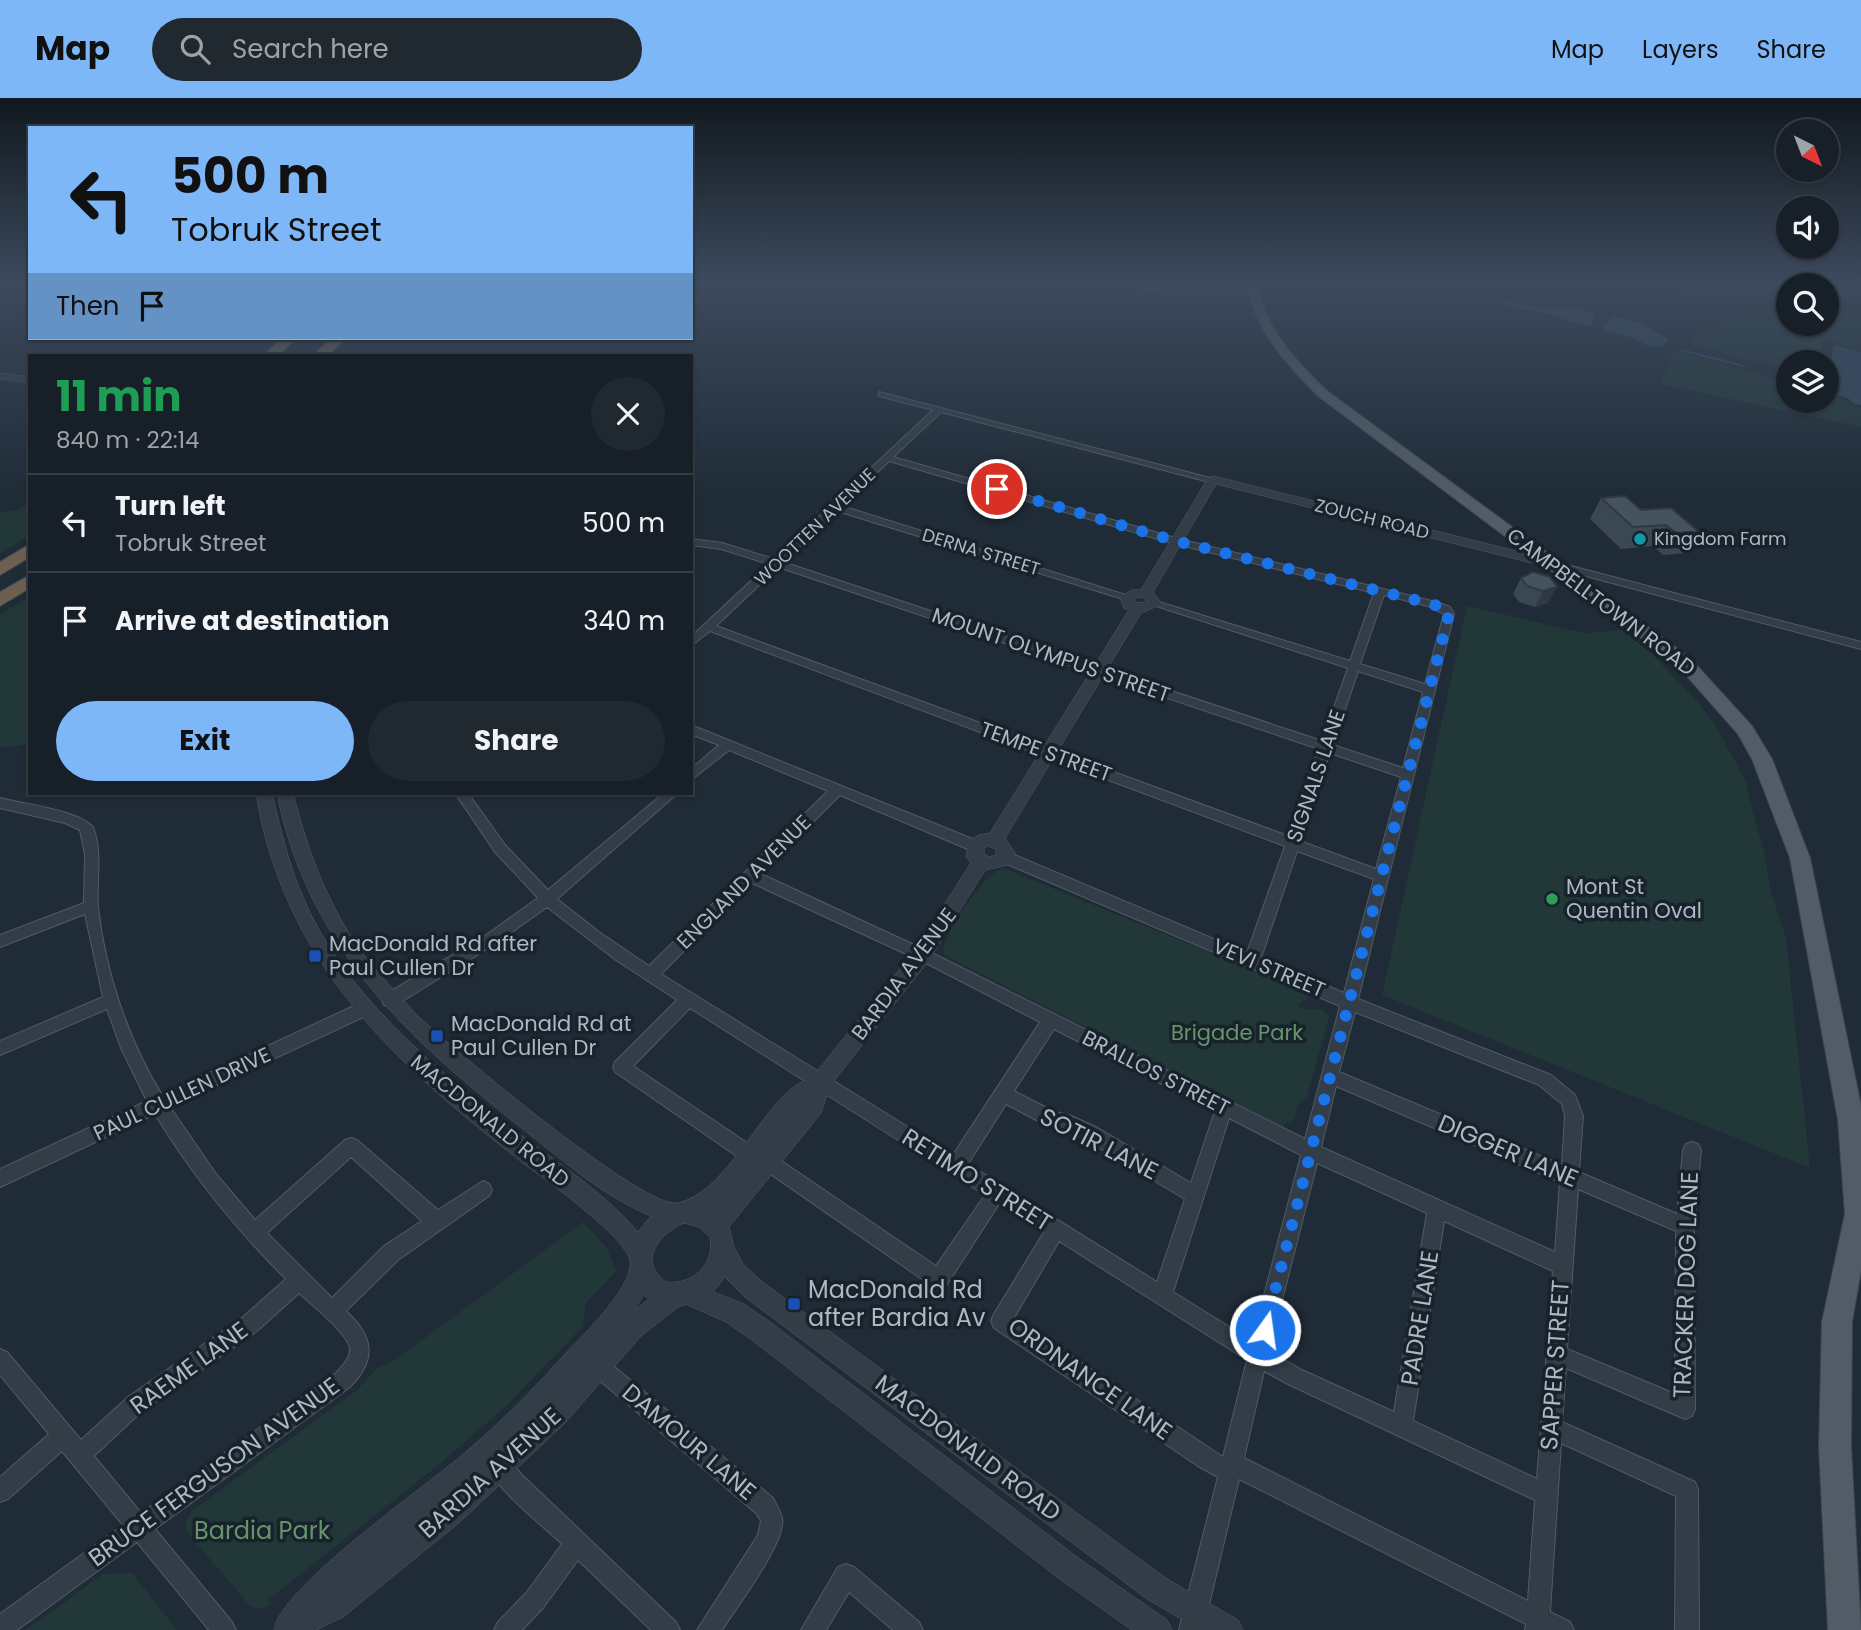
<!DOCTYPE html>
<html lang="en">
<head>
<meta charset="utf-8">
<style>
  :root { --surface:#172028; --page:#202830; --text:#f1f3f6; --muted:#9ea3a8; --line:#363e45; --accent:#7eb7f7 }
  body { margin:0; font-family:Poppins,sans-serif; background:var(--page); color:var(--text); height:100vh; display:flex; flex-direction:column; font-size:26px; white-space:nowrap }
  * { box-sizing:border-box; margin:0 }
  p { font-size:23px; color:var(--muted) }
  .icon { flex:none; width:38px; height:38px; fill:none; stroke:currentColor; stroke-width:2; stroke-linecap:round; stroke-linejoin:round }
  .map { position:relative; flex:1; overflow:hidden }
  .side { position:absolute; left:28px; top:256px; width:665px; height:441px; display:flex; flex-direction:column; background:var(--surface); border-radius:0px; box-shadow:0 2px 5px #0004,0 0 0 2px var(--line) }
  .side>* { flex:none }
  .banner { position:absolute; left:28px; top:28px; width:665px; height:214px; border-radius:0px; box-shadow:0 2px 5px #0004,0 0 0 2px var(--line); background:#7eb7f7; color:#111; overflow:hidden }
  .needle { width:46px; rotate:138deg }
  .fabs { position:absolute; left:1776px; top:21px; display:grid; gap:14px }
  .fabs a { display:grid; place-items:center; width:63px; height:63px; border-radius:50%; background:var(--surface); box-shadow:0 2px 5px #0004,0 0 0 2px var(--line); font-size:35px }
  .pin { position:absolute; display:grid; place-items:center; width:60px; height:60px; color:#fff; margin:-30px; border:4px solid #fff; border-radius:50%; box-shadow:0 2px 7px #0007 }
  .me { position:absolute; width:77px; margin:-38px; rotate:14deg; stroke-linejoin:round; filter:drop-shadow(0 0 5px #0008) }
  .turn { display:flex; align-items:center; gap:24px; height:147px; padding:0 28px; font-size:32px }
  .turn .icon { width:91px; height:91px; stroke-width:2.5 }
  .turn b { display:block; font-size:49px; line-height:60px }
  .then { display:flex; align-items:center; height:66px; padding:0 28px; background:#0003; gap:14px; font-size:26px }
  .round { display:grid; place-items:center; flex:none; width:74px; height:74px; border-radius:37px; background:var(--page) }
  .headline { display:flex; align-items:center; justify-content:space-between; height:119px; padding:0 28px }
  h1 { font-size:42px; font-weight:700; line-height:52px; color:#1e9e55 }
  .button { display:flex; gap:14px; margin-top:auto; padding:14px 28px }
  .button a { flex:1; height:80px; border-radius:42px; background:var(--accent); color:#111; font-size:28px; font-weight:700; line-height:80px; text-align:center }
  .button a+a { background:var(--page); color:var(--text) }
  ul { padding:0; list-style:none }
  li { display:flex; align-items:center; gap:21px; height:98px; padding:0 28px; border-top:2px solid var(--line) }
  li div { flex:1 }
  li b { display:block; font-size:26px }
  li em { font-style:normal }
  header { display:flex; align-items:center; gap:42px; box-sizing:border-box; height:98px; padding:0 35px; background:var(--accent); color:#111 }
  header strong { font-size:33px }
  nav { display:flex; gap:38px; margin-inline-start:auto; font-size:24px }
  .search { width:490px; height:63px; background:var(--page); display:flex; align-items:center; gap:18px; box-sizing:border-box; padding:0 24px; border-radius:38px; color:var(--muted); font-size:26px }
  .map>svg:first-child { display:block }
  .green { fill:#223838 }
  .water { fill:#33485e }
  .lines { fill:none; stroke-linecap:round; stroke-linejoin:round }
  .stream { stroke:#33485e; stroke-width:2 }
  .minor-casing { stroke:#505b65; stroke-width:2 }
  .tertiary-casing { stroke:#505b65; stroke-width:1 }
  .primary-casing { stroke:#3c4650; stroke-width:2 }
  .motorway-casing { stroke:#3d4851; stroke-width:2 }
  .minor { fill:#333d47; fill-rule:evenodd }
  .tertiary { fill:#333d47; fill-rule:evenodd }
  .primary { fill:#515c67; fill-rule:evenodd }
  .motorway { fill:#6d5f50; fill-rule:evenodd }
  .wall { fill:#3b4753 }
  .shaded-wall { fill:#303943 }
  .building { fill:#455260; stroke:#303943; stroke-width:2 }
  .route { stroke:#1a73e8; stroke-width:12; stroke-dasharray:0 21.6 }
  .culture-dot { fill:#0f9aa8; stroke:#18222b; stroke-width:2.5 }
  .leisure-dot { fill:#2e9e5b; stroke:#18222b; stroke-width:2.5 }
  .transit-dot { fill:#1a4fb4; stroke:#18222b; stroke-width:2.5 }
  .labels { text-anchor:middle; stroke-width:7; stroke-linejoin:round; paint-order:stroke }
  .far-street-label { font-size:18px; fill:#adb8c4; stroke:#18222b }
  .far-poi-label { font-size:18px; fill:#adb8c4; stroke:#18222b; text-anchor:start }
  .street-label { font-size:21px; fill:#adb8c4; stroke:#18222b }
  .poi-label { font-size:21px; fill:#adb8c4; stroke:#18222b; text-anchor:start }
  .park-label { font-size:21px; fill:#65946c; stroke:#18222b }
  .near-street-label { font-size:24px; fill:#adb8c4; stroke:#18222b }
  .near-poi-label { font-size:24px; fill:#adb8c4; stroke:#18222b; text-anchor:start }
  .near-park-label { font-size:24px; fill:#65946c; stroke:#18222b }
</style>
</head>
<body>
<header>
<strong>Map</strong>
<div class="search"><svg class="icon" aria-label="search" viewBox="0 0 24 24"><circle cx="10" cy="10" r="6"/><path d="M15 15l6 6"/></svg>Search here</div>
<nav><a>Map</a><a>Layers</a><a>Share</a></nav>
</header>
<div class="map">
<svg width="1861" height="1532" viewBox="0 0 1861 1532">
  <rect width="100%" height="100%" fill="#1f2b36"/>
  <path class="green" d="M 1650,185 L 1768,185 C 1783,188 1795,185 1810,185 L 1788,187 L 1788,190 L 1718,207 Z
    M 1842,185 L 1861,185 L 1861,252 L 1823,241 L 1819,260 L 1775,267 L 1741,261 L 1687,244 L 1737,211 L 1788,198 L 1788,226 L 1827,226 L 1827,189 Z
    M 1675,253 L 1788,285 L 1788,303 L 1827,303 L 1827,294 L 1861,310 L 1861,329 L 1660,286 Z
    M 30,404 L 30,437 L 0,456 L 0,415 L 18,412 Z
    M 30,498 L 30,646 L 0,650 L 0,517 Z
    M 1467,508 L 1584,535 L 1622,532 L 1649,553 L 1698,604 L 1716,628 L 1745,682 L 1765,759 L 1771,794 L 1786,840 L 1810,1070 L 1382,897 Z
    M 1003,770 L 1309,895 L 1308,900 L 1298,907 L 1299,910 L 1323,912 L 1329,919 L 1307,999 L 1299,1005 L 1294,1022 L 1286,1025 L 1284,1030 L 944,857 C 940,839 985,774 1003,770 Z
    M 583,1124 L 607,1150 L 616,1173 L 586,1205 L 583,1228 L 506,1308 L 442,1364 L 268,1502 L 269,1507 L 262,1511 L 251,1509 L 185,1432 L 186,1423 L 192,1413 L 357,1292 L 377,1270 L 392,1264 Z
    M 132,1475 L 177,1532 L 26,1532 L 103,1476 Z"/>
  <path class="water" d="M 1494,199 L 1527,208 L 1584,211 L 1596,216 L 1591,228 C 1580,228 1569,222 1558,219 C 1534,212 1513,211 1489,200 Z
    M 1613,218 L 1641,226 L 1668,241 L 1663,249 L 1649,248 L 1631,239 L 1602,232 L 1603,228 Z
    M 1834,247 L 1861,254 L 1861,307 L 1854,306 L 1849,301 L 1827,293 L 1826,264 L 1831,261 Z"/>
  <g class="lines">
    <path class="stream" d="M 1682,252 L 1743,268"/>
    <defs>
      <path id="minor" d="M 1010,185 L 1072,185 L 1252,193 L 1256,195 L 1252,197 Z
        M 879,294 L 1218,382 L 1213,385 L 941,314 L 893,359 L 1179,441 L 1436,504 L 1450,509 L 1454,516 L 1358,901 L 1551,977 L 1575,997 L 1583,1018 L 1579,1074 L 1677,1116 L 1683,1052 L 1686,1046 L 1692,1044 L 1698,1046 L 1701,1052 L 1694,1128 L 1695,1311 L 1692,1318 L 1685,1321 L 1566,1270 L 1562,1324 L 1695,1384 L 1698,1392 L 1699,1532 L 1675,1532 L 1676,1398 L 1561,1345 L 1550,1514 L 1570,1524 L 1574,1532 L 1525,1532 L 1526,1526 L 1239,1381 L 1203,1532 L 1179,1532 L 1218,1379 L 1198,1368 L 994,1230 L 991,1223 L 994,1216 L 1044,1134 L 999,1106 L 946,1188 L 939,1191 L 932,1188 L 762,1070 L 759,1064 L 762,1058 L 768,1056 L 774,1058 L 936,1168 L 985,1097 L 690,910 L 633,968 L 756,1051 L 759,1057 L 756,1063 L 750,1065 L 744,1063 L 615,974 L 613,969 L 615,964 L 677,902 L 616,862 L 547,809 L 495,846 L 396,907 L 390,909 L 384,907 L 382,902 L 384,897 L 485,838 L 538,800 L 495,754 L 455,695 L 468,695 L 505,747 L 548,792 L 664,695 L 678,695 L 557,801 L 599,834 L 649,868 L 828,693 L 729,652 L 691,682 L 691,671 L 719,647 L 691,636 L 691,627 L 980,744 L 982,748 L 975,753 L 970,752 L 840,697 L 761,776 L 938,858 L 1305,1041 L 1340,908 L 1000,763 L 998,759 L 1000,755 L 1010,755 L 1247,855 L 1285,748 L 710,533 L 691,548 L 691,539 L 769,466 L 721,451 L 691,447 L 691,441 L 722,445 L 774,461 L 933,312 L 879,298 ZM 889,363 L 1172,445 L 1374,495 L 1350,563 L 1159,504 L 1155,503 L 1150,506 L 1348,570 L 1322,643 L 783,464 L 837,413 L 1123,501 L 1127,502 L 1132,499 L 842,408 ZM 778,469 L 1319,651 L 1288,738 L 716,528 ZM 1384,497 L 1428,508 L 1444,516 L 1425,586 L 1360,566 ZM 1358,573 L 1423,594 L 1403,670 L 1333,647 ZM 1330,655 L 1401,679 L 1376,771 L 1300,743 ZM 1297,753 L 1374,781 L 1344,895 L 1261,860 ZM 752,785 L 928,866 L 1040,924 L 953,1057 L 661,876 ZM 1355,914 L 1539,987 L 1562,1006 L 1565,1018 L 1562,1067 L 1339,974 ZM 1054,931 L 1215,1013 L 1191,1085 L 1096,1029 L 1069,1017 L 1055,1014 L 1014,993 ZM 1336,988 L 1560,1084 L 1555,1154 L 1321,1049 ZM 1006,1006 L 1046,1027 L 1067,1032 L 1084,1041 L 1185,1101 L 1157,1184 L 968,1066 ZM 1229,1020 L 1301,1057 L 1252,1243 L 1173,1194 ZM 1317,1065 L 1427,1115 L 1394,1314 L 1302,1272 L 1269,1253 ZM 1578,1091 L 1676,1133 L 1675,1296 L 1567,1251 ZM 1444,1123 L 1553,1173 L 1537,1381 L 1413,1323 ZM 1059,1143 L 1247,1262 L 1223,1359 L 1014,1220 ZM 1264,1273 L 1288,1286 L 1535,1402 L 1528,1503 L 1244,1360 Z
        M 1552,463 L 1861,544 L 1861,551 L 1548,468 L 1547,466 Z
        M 0,700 C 23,706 78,712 93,729 C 103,755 96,782 98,809 C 105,873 128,942 162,997 L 358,906 L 364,904 L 370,906 L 372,911 L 370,916 L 170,1009 L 216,1076 L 255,1122 L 345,1042 L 351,1040 L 357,1042 L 438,1112 L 483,1083 L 489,1086 L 492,1092 L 489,1098 L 398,1162 L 346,1213 C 374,1239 377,1261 350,1289 L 155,1431 L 232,1524 L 236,1532 L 209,1532 L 137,1444 L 17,1532 L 0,1532 L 0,1516 L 123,1427 L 62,1353 L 8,1401 L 0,1404 L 0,1379 L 49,1336 L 0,1277 L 0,1251 L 7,1254 L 81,1342 L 128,1299 L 243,1219 L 286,1181 C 236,1131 192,1077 155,1016 L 0,1089 L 0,1071 L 147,1003 L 121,950 L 107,911 L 0,957 L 0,943 L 103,899 L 85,816 L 0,849 L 0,837 L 84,805 L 85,757 L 80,732 L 65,725 L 0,710 ZM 351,1059 L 422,1123 L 384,1148 L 332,1200 L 267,1135 ZM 299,1195 C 311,1206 350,1237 350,1252 C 350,1261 342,1268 336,1275 L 141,1415 L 94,1358 L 142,1313 L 257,1233 Z
        M 599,1259 L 606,1262 L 773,1400 C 776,1406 781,1414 782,1420 C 787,1443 736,1510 722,1532 L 697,1532 L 758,1437 L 761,1423 L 757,1416 L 592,1276 L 589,1269 L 592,1262 Z
        M 496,1353 L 504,1356 L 522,1377 L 676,1524 L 680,1532 L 651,1532 L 578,1462 L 543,1510 L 522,1532 L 494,1532 L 498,1524 L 527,1494 L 562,1446 C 539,1424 497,1393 485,1364 L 488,1356 Z
        M 846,1466 L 854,1469 L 919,1524 L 923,1532 L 893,1532 L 849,1494 L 826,1532 L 801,1532 L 838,1469 Z"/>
      <path id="tertiary" d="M 0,275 L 30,279 L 30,285 L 0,281 Z
        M 1213,378 L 1557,463 L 1558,466 L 1552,470 L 1216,386 L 1153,494 L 1162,506 L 1141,515 L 1005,740 L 1015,755 L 1008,767 L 985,772 L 929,862 L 830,988 L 821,1015 L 729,1129 L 734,1149 L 743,1166 L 761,1183 L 1167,1481 L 1238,1522 L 1243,1532 L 1200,1532 L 1147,1501 L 745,1199 L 725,1179 L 713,1194 L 744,1206 L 770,1224 L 1081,1462 L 1167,1522 L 1172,1532 L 1132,1532 L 1061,1482 L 752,1242 L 726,1224 L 686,1206 L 678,1209 L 641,1238 L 564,1326 L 461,1423 L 343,1519 L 316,1532 L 274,1532 C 278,1492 423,1390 460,1359 C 497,1328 533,1292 566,1255 C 582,1238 640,1183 629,1159 C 616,1131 544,1081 518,1061 C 390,962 283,861 256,695 L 272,695 C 280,730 288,764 302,797 C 341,893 434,970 514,1032 C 556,1064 603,1093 638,1134 L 651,1118 C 605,1099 567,1066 528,1035 C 409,942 308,850 277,695 L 293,695 C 306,746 322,792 350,837 C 369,866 394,893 418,918 C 449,948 645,1113 678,1105 C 724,1095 755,1021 791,991 C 797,986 806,982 814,977 L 915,852 L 971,765 L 966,759 L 969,743 L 979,737 L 990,735 L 1129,512 L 1124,510 L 1120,499 L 1132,492 L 1141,492 L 1207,382 ZM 1138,499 L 1145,500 L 1147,504 L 1135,505 L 1134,501 ZM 988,748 L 996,751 L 996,757 L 989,759 L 984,756 L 984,751 ZM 684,1125 L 699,1129 L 710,1139 C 715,1167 693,1187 666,1184 C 637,1162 659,1136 684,1125 ZM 644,1197 L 649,1201 L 635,1212 Z"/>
      <path id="primary" d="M 1246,185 L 1256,185 C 1266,231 1294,261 1326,292 L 1690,560 L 1752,628 L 1772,661 L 1810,760 L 1861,1008 L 1861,1172 L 1852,1224 L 1851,1349 L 1861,1532 L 1828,1532 L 1819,1349 L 1822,1224 L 1845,1116 L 1838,1022 L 1790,760 L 1752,661 L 1738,636 L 1678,568 L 1318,298 C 1285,265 1255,232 1246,185 Z"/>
      <path id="motorway" d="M 282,240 L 297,240 L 279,257 L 264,257 Z
        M 332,240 L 347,240 L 328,257 L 313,257 Z
        M 30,446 L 30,459 L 0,477 L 0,464 Z
        M 30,477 L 30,490 L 0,508 L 0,494 Z"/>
    </defs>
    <use href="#minor" class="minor-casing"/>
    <use href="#tertiary" class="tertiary-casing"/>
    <use href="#primary" class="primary-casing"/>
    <use href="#motorway" class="motorway-casing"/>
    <use href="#minor" class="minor"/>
    <use href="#tertiary" class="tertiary"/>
    <use href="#primary" class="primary"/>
    <use href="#motorway" class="motorway"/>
  </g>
  <path class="wall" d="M 1601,400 L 1641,412 L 1699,434 L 1685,455 L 1663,457 L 1653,448 L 1621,451 L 1590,421 Z
    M 1550,479 L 1548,505 L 1535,509 L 1519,504 L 1513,496 L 1521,480 Z"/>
  <path class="shaded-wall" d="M 1557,489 L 1548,505 L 1535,509 L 1543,493 Z"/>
  <path class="building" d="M 1625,398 L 1641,412 L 1671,410 L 1699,434 L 1676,435 L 1666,427 L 1633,429 L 1601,400 Z
    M 1533,474 L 1550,479 L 1557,489 L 1543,493 L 1527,488 L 1521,480 Z"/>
  <linearGradient id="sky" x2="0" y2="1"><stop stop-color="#11181e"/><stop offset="0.46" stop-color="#3c4a5d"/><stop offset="1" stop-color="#3c4a5d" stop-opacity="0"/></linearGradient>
  <rect width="1861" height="400" fill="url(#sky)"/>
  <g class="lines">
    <path class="route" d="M 997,391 L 1176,443 L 1432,506 L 1446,511 L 1449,516 L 1265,1232"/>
  </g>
  <circle class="culture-dot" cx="1640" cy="441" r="7"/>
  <circle class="leisure-dot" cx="1552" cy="801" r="7"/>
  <g class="transit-dot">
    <rect x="308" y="851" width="14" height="14" rx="3.5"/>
    <rect x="430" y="931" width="14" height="14" rx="3.5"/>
    <rect x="787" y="1199" width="14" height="14" rx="3.5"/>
  </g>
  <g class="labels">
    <g class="far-street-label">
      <text transform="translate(1372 421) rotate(14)" y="6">ZOUCH ROAD</text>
      <text transform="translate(815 429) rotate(-44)" y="6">WOOTTEN AVENUE</text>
      <text transform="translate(981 454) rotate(17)" y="6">DERNA STREET</text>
    </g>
    <g class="far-poi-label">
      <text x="1654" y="447">Kingdom Farm</text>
    </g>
    <g class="street-label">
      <text transform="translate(1601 504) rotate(37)" y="7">CAMPBELLTOWN ROAD</text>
      <text transform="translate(1051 557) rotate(19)" y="7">MOUNT OLYMPUS STREET</text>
      <text transform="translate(1046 654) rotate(20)" y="7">TEMPE STREET</text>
      <text transform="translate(1316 678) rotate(-71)" y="7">SIGNALS LANE</text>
      <text transform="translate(744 784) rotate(-45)" y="7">ENGLAND AVENUE</text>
      <text transform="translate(1269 870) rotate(23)" y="7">VEVI STREET</text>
      <text transform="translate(904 876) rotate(-53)" y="7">BARDIA AVENUE</text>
      <text transform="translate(1156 975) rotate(27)" y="7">BRALLOS STREET</text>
      <text transform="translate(182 996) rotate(-25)" y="7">PAUL CULLEN DRIVE</text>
      <text transform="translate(490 1023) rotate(39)" y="7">MACDONALD ROAD</text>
    </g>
    <g class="poi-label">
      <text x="1566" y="796">Mont St<tspan x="1566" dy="24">Quentin Oval</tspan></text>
      <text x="329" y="853">MacDonald Rd after<tspan x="329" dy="24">Paul Cullen Dr</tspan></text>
      <text x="451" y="933">MacDonald Rd at<tspan x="451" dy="24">Paul Cullen Dr</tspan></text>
    </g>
    <g class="park-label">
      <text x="1237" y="942">Brigade Park</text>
    </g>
    <g class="near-street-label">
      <text transform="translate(1099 1046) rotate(27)" y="8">SOTIR LANE</text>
      <text transform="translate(1508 1053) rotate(23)" y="8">DIGGER LANE</text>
      <text transform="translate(977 1082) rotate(32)" y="8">RETIMO STREET</text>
      <text transform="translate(1686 1187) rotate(-88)" y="8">TRACKER DOG LANE</text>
      <text transform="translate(1420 1220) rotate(-81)" y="8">PADRE LANE</text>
      <text transform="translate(1555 1267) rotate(-86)" y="8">SAPPER STREET</text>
      <text transform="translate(189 1270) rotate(-36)" y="8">RAEME LANE</text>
      <text transform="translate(1090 1281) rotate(35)" y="8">ORDNANCE LANE</text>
      <text transform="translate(689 1344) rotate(40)" y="8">DAMOUR LANE</text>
      <text transform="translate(968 1350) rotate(37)" y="8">MACDONALD ROAD</text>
      <text transform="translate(214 1374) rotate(-36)" y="8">BRUCE FERGUSON AVENUE</text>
      <text transform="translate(490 1375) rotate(-42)" y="8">BARDIA AVENUE</text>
    </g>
    <g class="near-poi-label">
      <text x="808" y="1200">MacDonald Rd<tspan x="808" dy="28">after Bardia Av</tspan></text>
    </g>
    <g class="near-park-label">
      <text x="262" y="1441">Bardia Park</text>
    </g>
  </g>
</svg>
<div class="fabs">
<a><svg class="needle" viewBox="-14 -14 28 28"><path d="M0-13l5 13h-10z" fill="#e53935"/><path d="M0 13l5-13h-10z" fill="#9ea3a8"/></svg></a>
<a><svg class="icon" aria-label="sound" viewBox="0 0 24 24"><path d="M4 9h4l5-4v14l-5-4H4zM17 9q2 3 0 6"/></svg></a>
<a><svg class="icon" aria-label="search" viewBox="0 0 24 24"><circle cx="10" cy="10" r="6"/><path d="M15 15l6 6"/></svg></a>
<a><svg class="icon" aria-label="layers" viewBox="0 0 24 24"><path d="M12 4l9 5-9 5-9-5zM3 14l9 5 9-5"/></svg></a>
</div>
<div class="pin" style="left:997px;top:391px;background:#d93025"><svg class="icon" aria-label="arrive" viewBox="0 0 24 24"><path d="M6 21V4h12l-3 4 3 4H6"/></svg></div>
<svg class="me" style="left:1265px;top:1232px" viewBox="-20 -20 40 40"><circle r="17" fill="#1a73e8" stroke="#fff" stroke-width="3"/><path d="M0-11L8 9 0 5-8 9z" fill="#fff"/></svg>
<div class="banner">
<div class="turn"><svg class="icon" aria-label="left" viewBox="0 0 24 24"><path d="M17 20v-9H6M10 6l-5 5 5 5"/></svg><div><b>500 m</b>Tobruk Street</div></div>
<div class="then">Then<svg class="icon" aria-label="arrive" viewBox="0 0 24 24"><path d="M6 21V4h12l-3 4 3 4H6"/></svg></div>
</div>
<section class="side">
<div class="headline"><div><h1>11 min</h1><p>840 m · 22:14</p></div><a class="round"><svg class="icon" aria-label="close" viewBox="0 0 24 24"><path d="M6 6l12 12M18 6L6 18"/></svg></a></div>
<ul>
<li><svg class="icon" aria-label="left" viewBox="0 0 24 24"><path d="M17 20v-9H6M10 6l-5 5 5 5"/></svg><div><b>Turn left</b><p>Tobruk Street</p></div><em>500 m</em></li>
<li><svg class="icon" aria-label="arrive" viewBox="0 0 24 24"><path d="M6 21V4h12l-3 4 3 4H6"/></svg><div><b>Arrive at destination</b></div><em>340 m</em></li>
</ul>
<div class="button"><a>Exit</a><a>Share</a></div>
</section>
</div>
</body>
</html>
